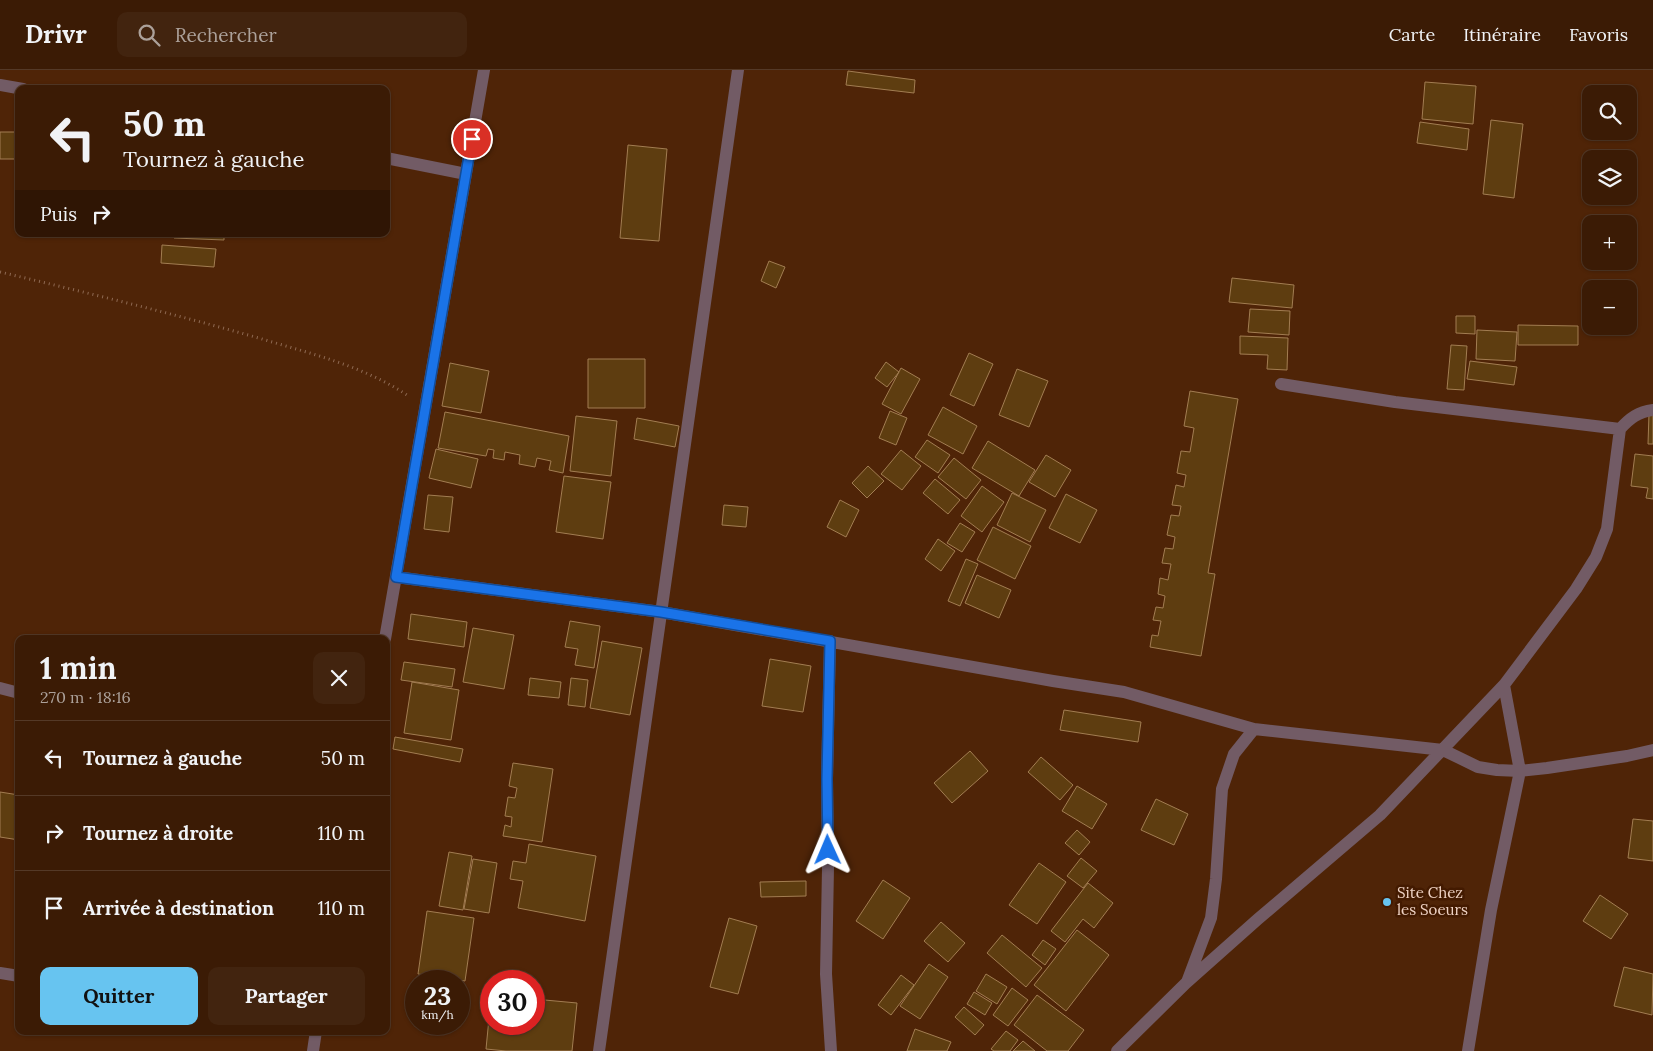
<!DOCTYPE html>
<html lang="fr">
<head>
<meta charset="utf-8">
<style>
  :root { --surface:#3b1b05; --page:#42240f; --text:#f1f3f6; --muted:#aca19a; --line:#543927; --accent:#67c4f0 }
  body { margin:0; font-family:Lora,serif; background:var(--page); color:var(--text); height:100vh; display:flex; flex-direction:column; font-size:19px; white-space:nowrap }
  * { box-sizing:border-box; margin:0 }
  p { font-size:16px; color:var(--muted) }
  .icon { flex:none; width:28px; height:28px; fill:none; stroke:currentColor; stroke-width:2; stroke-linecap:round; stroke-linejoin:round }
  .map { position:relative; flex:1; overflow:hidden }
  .drawer { position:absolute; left:15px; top:565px; width:375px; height:400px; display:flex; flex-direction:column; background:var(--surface); border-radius:10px; box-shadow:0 1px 4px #0004,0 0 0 1px var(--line) }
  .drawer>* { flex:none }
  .guide { position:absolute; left:15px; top:15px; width:375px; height:152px; border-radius:10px; box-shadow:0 1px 4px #0004,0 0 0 1px var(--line); background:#3b1b05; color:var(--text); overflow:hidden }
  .buttons { position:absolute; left:1582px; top:15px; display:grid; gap:10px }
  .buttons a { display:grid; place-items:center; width:55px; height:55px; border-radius:10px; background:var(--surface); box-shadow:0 1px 4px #0004,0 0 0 1px var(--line); font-size:25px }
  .speed { position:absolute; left:405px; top:900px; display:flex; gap:10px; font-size:25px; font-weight:700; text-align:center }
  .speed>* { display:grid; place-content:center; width:65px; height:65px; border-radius:50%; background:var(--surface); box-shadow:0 1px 4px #0004,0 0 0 1px var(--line); line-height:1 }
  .speed small { font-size:12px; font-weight:400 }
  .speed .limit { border:8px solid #d22; background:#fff; color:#111 }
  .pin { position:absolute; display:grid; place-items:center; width:42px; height:42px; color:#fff; margin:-21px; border:2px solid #fff; border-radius:50%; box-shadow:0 1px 5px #0007 }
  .me { position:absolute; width:55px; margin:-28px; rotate:359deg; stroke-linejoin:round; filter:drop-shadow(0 0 4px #0008) }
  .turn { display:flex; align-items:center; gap:18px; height:105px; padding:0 25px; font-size:22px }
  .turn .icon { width:65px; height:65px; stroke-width:2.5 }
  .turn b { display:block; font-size:35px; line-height:42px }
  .then { display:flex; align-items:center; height:48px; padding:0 25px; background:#0003; gap:10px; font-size:19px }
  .round { display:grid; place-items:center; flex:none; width:52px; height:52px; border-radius:10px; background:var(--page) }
  .summary { display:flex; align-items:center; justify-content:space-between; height:85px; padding:0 25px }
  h1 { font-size:30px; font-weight:700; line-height:38px }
  .cta { display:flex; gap:10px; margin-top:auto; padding:10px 25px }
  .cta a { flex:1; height:58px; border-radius:10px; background:var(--accent); color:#111; font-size:20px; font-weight:700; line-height:58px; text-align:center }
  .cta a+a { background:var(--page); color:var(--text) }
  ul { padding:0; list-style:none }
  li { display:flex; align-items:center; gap:15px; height:75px; padding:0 25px; border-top:1px solid var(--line) }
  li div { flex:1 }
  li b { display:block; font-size:19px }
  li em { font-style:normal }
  header { display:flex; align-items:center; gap:30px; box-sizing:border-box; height:70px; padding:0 25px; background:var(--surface); border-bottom:1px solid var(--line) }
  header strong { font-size:24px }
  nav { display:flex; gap:28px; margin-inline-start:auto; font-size:18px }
  .search { width:350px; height:45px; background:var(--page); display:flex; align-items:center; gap:12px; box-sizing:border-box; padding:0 18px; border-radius:10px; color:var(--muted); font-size:19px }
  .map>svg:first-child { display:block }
  .building { fill:#5e3d10; stroke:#a27d52 }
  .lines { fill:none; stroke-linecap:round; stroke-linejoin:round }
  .path { stroke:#8f6a53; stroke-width:3; stroke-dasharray:1 4; stroke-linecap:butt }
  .minor { stroke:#725b65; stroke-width:12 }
  .route-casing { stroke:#114b97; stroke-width:12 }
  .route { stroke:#1a73e8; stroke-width:9 }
  .poi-dot { fill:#67c4f0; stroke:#431a00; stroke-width:2 }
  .labels { text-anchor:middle; stroke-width:5; stroke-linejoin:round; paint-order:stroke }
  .poi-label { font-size:15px; fill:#eed2c3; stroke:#431a00; text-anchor:start }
</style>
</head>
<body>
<header>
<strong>Drivr</strong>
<div class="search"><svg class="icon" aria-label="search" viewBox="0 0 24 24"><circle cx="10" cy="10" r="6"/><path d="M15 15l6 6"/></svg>Rechercher</div>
<nav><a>Carte</a><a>Itinéraire</a><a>Favoris</a></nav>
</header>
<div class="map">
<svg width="1653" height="981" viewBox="0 0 1653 981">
  <rect width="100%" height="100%" fill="#4f2407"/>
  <path class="building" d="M 848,1 L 915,10 L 914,23 L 846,15 Z
    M 1425,12 L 1476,16 L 1473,54 L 1422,49 Z
    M 1491,50 L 1523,54 L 1514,128 L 1483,124 Z
    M 1420,52 L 1469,59 L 1467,80 L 1417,73 Z
    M 0,62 L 19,62 L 19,89 L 0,89 Z
    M 628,75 L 667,79 L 659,171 L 620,168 Z
    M 174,164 L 224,164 L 224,170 L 174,168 Z
    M 162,175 L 216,179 L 214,197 L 161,193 Z
    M 769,191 L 785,197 L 776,218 L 761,211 Z
    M 1232,208 L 1294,215 L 1292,238 L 1229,232 Z
    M 1250,239 L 1290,241 L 1289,265 L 1248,262 Z
    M 1456,246 L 1475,246 L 1475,264 L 1456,263 Z
    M 1518,255 L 1578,256 L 1578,275 L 1518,275 Z
    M 1477,260 L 1517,262 L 1515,291 L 1476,289 Z
    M 1240,266 L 1288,268 L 1287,300 L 1267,299 L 1268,285 L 1240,284 Z
    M 1451,275 L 1467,276 L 1464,320 L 1447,319 Z
    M 969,283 L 993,294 L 974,336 L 950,325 Z
    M 588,289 L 645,289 L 645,338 L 588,338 Z
    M 1470,291 L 1517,297 L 1514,315 L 1467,309 Z
    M 886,292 L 899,302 L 887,317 L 875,308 Z
    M 450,293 L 489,301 L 481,343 L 442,336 Z
    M 901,298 L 920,309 L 901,344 L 882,334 Z
    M 1017,299 L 1048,311 L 1029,357 L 999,345 Z
    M 1190,321 L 1238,329 L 1208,503 L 1215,504 L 1201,586 L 1150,577 L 1152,565 L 1158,566 L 1161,551 L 1153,550 L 1156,537 L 1163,538 L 1165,526 L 1158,524 L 1160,508 L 1168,510 L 1171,494 L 1162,493 L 1165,478 L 1173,479 L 1175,467 L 1167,465 L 1171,445 L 1179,446 L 1181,436 L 1172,435 L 1176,415 L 1184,417 L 1186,405 L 1177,403 L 1181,381 L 1190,382 L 1194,358 L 1184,356 Z
    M 943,337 L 977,356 L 963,384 L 928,365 Z
    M 890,341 L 907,348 L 896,375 L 879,368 Z
    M 445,342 L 569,366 L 563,403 L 549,400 L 551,391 L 537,388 L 535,397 L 519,394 L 520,385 L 505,382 L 504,390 L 493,388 L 494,380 L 488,379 L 486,386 L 438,378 Z
    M 1649,344 L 1653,344 L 1653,374 L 1648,374 Z
    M 576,346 L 617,351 L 611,406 L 570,401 Z
    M 637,348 L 679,356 L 675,377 L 634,369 Z
    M 927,370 L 950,385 L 938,403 L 915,387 Z
    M 988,371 L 1035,400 L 1019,426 L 972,398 Z
    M 436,379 L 478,389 L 471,418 L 429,408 Z
    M 901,380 L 921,396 L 902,420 L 881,404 Z
    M 1635,384 L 1653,386 L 1653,429 L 1646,428 L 1648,418 L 1631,416 Z
    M 1046,385 L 1071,400 L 1055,427 L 1029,412 Z
    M 954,388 L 981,410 L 966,429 L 938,407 Z
    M 868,396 L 884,411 L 867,428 L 852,413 Z
    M 564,406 L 611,412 L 603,469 L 556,462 Z
    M 935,409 L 960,430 L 948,444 L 923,423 Z
    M 982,416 L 1004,432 L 982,462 L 961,446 Z
    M 1012,423 L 1046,440 L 1030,472 L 997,455 Z
    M 1066,424 L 1097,440 L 1080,473 L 1049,458 Z
    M 428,425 L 453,427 L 449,462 L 424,459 Z
    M 840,430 L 859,440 L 846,467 L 827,457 Z
    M 724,435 L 748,437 L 746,457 L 722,455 Z
    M 960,453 L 975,462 L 962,482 L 947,473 Z
    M 993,457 L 1031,476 L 1015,509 L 977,490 Z
    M 938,469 L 955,481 L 941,501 L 925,489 Z
    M 966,489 L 978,494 L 960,536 L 948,531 Z
    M 977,505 L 1011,520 L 999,548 L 965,533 Z
    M 411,544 L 467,552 L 464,577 L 408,569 Z
    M 570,551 L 600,556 L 594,598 L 575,595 L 578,579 L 565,577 Z
    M 473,558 L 514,565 L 504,619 L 463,612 Z
    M 602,571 L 642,578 L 630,645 L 590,638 Z
    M 770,589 L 811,596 L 803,642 L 762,636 Z
    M 404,592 L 455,599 L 452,617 L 401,610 Z
    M 530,608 L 561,612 L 559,628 L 528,625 Z
    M 571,608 L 588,610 L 585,637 L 568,635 Z
    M 412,612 L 459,620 L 451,670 L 404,663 Z
    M 1064,640 L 1141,652 L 1138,672 L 1060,660 Z
    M 395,667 L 463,679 L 460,692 L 393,679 Z
    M 970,681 L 988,701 L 952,733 L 934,713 Z
    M 1041,687 L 1073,715 L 1060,730 L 1028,702 Z
    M 513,693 L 553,699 L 542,772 L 503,766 L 505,755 L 511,757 L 512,747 L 505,746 L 508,727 L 515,728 L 517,718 L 509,716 Z
    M 1077,716 L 1107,734 L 1092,759 L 1062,741 Z
    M 0,722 L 19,725 L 19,770 L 0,767 Z
    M 1156,729 L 1188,744 L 1174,775 L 1141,760 Z
    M 1633,749 L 1653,751 L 1653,791 L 1628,788 Z
    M 1077,760 L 1090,772 L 1079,785 L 1065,773 Z
    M 529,774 L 596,786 L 585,851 L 518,838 L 523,811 L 510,809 L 513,791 L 526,793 Z
    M 449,782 L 472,786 L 463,840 L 439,836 Z
    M 1081,788 L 1097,801 L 1083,818 L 1067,806 Z
    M 473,789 L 497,793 L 489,843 L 464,839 Z
    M 1039,793 L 1066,812 L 1037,854 L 1009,835 Z
    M 883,810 L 910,828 L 883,869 L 856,851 Z
    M 806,811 L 806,826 L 761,827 L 760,812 Z
    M 1088,813 L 1113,833 L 1094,858 L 1083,849 L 1065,872 L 1051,861 Z
    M 1600,825 L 1628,844 L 1611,869 L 1583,851 Z
    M 427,841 L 474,848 L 465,911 L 418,904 Z
    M 729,848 L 757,856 L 738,924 L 710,917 Z
    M 941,852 L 965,873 L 948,892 L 924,871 Z
    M 1077,860 L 1109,885 L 1066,941 L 1034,915 Z
    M 1002,865 L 1042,898 L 1026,917 L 987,883 Z
    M 1043,870 L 1056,879 L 1045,895 L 1032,885 Z
    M 929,894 L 948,907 L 920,949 L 900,936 Z
    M 1624,897 L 1653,904 L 1652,945 L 1614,936 Z
    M 986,904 L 1007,917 L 997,934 L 976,921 Z
    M 901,905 L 914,915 L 891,945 L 878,935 Z
    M 1012,918 L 1028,930 L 1008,956 L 993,945 Z
    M 974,922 L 992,933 L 985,945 L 967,934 Z
    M 1037,925 L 1084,960 L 1068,981 L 1047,981 L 1014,955 Z
    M 491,928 L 491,954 L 534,954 L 534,929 L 577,933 L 572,981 L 506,981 L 486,979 Z
    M 964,937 L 984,955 L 975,965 L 955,947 Z
    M 915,959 L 951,972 L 947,981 L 907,981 Z
    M 1006,961 L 1018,970 L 1010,981 L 994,981 L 991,979 Z
    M 1023,971 L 1035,981 L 1013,981 Z"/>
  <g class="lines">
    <path class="path" d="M 0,202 C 88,223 175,244 262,269 C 312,284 363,296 407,325"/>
    <path class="minor" d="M 0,15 L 23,19
      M 386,88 L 466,104
      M 1281,314 L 1395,332 L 1620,359
      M 396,507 L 661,542 L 1053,611 L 1124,622 L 1254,659 L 1443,680 L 1478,697 L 1497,700 L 1520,701 L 1547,698 L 1627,686 L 1653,680
      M 385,569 L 484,0
      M 830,571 L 827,709 L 828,798 L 826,904 L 831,981
      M 0,618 L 19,623
      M 0,903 L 19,906
      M 1187,912 L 1211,848 L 1216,809 L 1222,719 L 1234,684 L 1254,659
      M 313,981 L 316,961
      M 599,981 L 738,0
      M 1117,981 L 1186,913 L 1258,849 L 1380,745 L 1504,615 L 1576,519 L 1596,487 L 1607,459 L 1620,359 C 1630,348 1638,342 1653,340
      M 1468,981 L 1491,840 L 1520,701 L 1504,615"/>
  </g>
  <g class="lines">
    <defs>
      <path id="route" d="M 472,69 L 396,507 L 661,542 L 830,571 L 827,709 L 828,780"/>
    </defs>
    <use href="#route" class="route-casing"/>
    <use href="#route" class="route"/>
  </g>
  <circle class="poi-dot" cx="1387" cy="832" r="5"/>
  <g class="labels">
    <g class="poi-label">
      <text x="1397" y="828">Site Chez<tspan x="1397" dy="17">les Soeurs</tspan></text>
    </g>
  </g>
</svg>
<div class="buttons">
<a><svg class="icon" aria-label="search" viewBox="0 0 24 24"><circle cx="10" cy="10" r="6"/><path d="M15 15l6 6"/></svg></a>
<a><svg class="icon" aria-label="layers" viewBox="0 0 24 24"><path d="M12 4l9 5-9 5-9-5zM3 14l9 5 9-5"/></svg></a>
<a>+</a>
<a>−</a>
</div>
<div class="speed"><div>23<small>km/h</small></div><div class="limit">30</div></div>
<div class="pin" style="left:472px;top:69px;background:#d93025"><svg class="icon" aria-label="arrive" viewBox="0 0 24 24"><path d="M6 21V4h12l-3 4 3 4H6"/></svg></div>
<svg class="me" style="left:828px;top:780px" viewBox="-20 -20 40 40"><path d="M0-17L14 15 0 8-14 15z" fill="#1a73e8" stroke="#fff" stroke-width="4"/></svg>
<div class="guide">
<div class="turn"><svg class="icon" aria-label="left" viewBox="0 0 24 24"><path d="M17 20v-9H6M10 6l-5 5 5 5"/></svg><div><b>50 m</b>Tournez à gauche</div></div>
<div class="then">Puis<svg class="icon" aria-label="right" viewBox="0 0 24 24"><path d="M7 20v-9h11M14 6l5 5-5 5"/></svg></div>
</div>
<section class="drawer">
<div class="summary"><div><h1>1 min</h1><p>270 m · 18:16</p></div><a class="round"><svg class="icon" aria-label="close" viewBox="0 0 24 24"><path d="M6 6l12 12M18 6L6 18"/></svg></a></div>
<ul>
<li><svg class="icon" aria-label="left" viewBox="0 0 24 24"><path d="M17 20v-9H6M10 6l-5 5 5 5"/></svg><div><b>Tournez à gauche</b></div><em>50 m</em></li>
<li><svg class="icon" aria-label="right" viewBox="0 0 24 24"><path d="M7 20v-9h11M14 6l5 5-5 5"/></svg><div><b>Tournez à droite</b></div><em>110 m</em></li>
<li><svg class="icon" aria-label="arrive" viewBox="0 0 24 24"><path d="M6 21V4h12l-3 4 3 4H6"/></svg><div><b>Arrivée à destination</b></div><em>110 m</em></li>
</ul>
<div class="cta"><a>Quitter</a><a>Partager</a></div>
</section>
</div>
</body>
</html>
